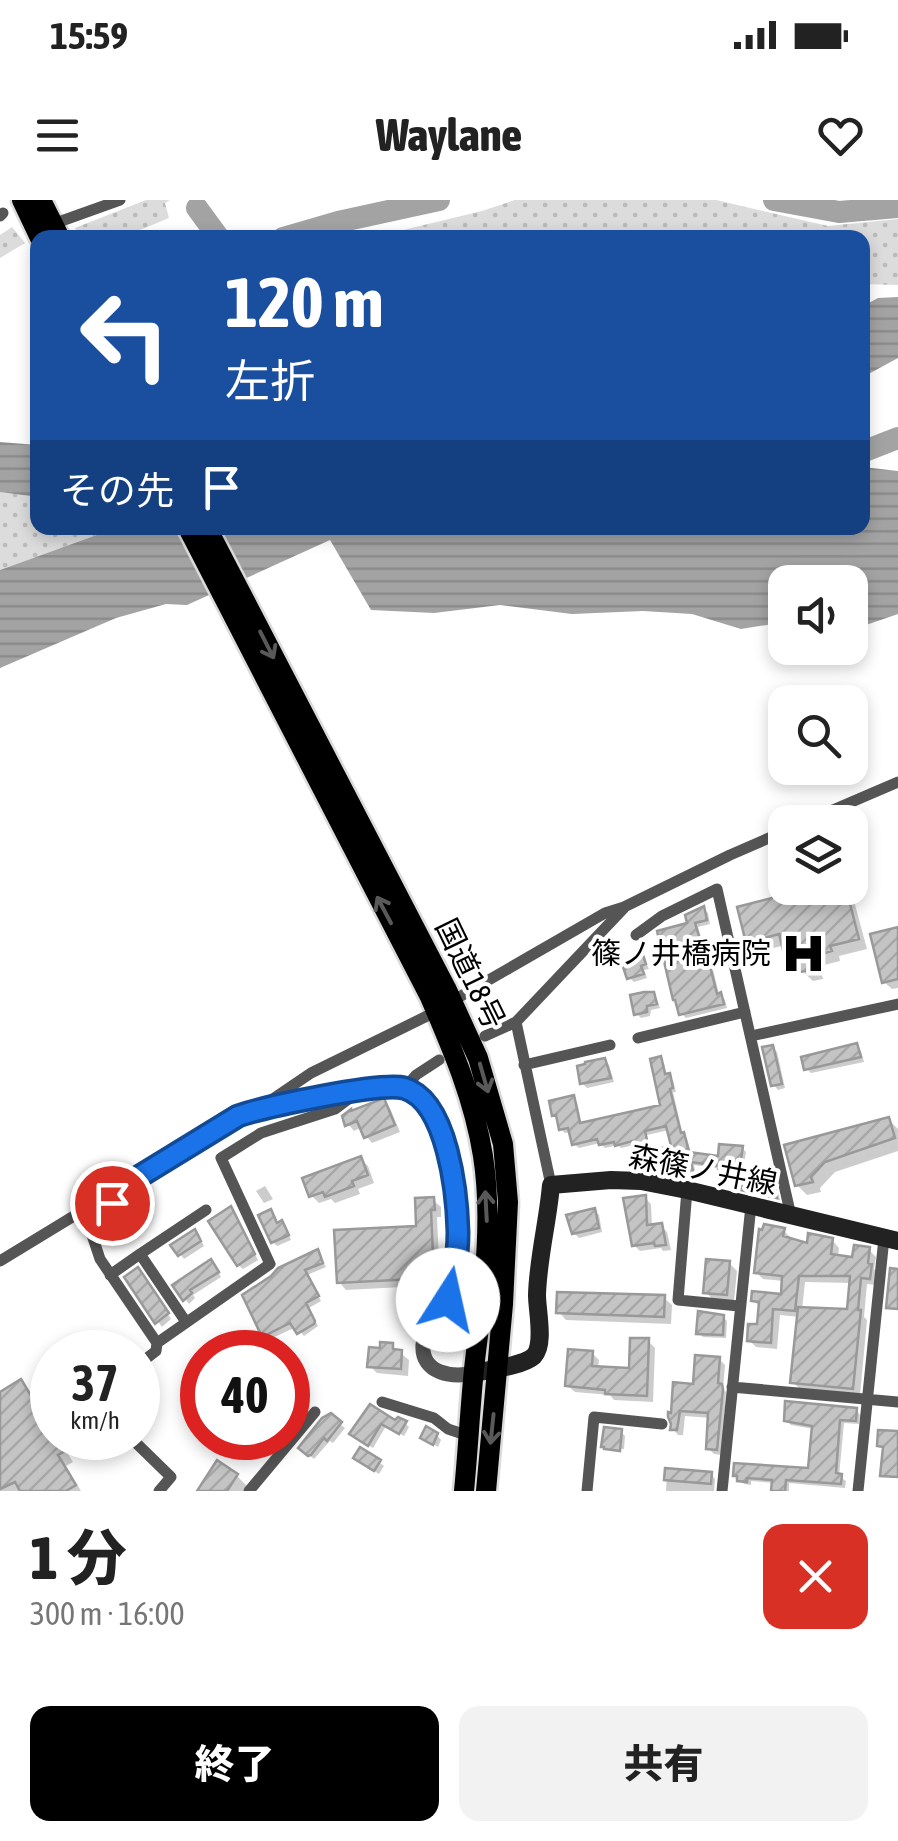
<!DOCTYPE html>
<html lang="ja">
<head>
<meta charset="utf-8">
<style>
  :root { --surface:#fff; --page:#f2f2f2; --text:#222; --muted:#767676; --accent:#000 }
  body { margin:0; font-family:"Asap Condensed","Noto Sans JP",sans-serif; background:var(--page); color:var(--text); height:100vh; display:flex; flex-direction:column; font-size:38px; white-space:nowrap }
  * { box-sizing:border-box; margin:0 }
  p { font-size:32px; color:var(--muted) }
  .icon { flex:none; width:55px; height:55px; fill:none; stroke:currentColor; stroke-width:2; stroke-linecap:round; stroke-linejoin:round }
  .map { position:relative; height:1291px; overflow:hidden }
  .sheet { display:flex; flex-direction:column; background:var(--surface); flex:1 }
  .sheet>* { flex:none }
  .guide { position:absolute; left:30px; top:30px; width:840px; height:305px; border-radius:20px; box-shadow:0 5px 15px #0003; background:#1a4fa0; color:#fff; overflow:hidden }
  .tools { position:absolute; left:768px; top:365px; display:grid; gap:20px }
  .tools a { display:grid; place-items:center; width:100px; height:100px; border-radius:20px; background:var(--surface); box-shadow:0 5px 15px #0003; font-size:50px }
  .speed { position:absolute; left:30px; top:1130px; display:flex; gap:20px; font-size:50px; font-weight:700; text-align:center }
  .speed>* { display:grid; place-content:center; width:130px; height:130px; border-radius:50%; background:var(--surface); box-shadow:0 5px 15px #0003; line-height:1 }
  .speed small { font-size:25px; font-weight:400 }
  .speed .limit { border:15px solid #d22; background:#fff; color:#111 }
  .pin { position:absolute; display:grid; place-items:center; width:85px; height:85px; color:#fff; margin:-42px; border:5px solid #fff; border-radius:50%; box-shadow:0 2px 10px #0007 }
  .me { position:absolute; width:110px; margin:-55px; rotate:10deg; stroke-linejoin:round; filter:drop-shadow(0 0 8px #0008) }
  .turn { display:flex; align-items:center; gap:35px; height:210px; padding:0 30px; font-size:45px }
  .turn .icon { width:130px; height:130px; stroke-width:2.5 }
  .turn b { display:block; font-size:70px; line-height:85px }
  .then { display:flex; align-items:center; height:95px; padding:0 30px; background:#0003; gap:20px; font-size:38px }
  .round { display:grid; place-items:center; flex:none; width:105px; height:105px; border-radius:20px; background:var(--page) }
  .headline { display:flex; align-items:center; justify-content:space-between; height:170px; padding:0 30px }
  h1 { font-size:60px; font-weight:800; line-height:75px }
  .cta { display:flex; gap:20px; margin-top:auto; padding:20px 30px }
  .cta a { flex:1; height:115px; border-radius:20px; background:var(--accent); color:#fff; font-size:40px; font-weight:800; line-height:115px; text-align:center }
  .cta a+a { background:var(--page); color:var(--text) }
  .status { display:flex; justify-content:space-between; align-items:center; height:70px; padding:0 50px; background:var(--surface); direction:ltr }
  .status svg { height:28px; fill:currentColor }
  header { display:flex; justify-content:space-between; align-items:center; height:130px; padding:0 30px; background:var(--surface); font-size:45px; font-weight:800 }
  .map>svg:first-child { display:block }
  .grass { fill:url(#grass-dots) }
  .water { fill:url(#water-rules) }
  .shadow { fill:#0003; fill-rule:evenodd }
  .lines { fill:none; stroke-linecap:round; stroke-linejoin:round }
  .river { stroke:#a3a3a3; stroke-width:22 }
  .building { fill:url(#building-hatch); stroke:#999; stroke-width:2.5 }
  .trunk-casing { stroke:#dbdbdb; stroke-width:25 }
  .minor { stroke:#555; stroke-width:11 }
  .tertiary { stroke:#555; stroke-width:15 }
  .secondary { stroke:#222; stroke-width:18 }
  .trunk { stroke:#000; stroke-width:20 }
  .oneway { stroke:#595959 }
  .route-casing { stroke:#114b97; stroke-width:25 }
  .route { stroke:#1a73e8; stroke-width:18 }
  .labels { text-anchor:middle; stroke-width:8; stroke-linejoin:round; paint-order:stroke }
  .poi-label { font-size:30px; fill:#000; stroke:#fff; text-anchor:end }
  .street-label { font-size:30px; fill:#000; stroke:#fff }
</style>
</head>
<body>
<div class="status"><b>15:59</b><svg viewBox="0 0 49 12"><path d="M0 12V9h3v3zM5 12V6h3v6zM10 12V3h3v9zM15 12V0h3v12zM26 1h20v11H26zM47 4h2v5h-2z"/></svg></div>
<header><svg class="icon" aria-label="menu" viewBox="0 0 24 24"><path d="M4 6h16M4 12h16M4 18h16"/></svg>Waylane<svg class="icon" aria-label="heart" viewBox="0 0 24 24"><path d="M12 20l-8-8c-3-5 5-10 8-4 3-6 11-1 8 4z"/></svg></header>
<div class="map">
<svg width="898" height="1291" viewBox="0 0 898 1291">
  <defs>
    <pattern id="grass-dots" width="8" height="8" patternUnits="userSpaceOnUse" patternTransform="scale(2.5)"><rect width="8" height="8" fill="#dcdcdc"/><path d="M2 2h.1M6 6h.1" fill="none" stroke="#bbb" stroke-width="1.8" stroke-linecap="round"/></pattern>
    <pattern id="water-rules" width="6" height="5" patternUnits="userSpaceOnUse" patternTransform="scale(2.5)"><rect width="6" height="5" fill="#a3a3a3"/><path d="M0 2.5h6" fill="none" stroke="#8b8b8b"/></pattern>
    <pattern id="building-hatch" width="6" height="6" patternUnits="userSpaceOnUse" patternTransform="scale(2.5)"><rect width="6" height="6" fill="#c4c4c4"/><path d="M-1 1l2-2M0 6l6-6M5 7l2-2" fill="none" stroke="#a7a7a7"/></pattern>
  </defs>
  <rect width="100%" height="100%" fill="#fff"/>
  <path class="grass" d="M 146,0 L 170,0 L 165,3 L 169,18 L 123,37 L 80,37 L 75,28 Z
    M 515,0 L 716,0 L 828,26 L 898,19 L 898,85 L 863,84 L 862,38 L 374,37 L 482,11 Z
    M 12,27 L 25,43 L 0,58 L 0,35 Z
    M 0,292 L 37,297 L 38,328 L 116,328 L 0,370 Z"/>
  <path class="water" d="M 898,97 L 898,158 L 863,177 L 863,106 L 878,98 Z
    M 0,242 L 37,245 L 37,297 L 0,292 Z
    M 863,267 L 898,271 L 898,414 L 866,425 L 850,423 L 850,382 L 785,382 L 785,422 L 741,429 L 692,414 L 643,411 L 572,414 L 500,405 L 434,413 L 371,410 L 330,340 L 187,405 L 166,404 L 116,418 L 0,468 L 0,370 L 116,328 L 862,328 Z"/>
  <path class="shadow" d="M 850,686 L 867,749 L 839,756 L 840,761 L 820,766 L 823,779 L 813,781 L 802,771 L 799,772 L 789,761 L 785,745 L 758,752 L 748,742 L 779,693 L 800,688 L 850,688 Z
    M 703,709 L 708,713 L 710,724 L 698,727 L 703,744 L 708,749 L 719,794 L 725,800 L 727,808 L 686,818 L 681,813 L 690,724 Z
    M 898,730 L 898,788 L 892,789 L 884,782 Z
    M 643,757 L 649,769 L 644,770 L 647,778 L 634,782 L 629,777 Z
    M 653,794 L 657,799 L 660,808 L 651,810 L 650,816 L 641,818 L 636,813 Z
    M 856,846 L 861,851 L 864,862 L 811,873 L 806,868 Z
    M 773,848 L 777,852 L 785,888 L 778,890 L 774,885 Z
    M 660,859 L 664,863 L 667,876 L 673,880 L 676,892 L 673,892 L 683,935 L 687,939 L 692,955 L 720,959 L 742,948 L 746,952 L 742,977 L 751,979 L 756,984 L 773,987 L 778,992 L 780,1000 L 749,993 L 740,983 L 724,980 L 720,976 L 721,969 L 694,965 L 696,976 L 691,977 L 669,972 L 664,967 L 674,948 L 669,930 L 647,935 L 653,963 L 643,965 L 638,961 L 635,945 L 621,948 L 618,945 L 605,948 L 600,943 L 579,948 L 574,944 L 572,932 L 565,933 L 561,929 L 559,919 L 554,914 L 573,898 L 577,902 L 582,925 L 663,907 Z
    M 604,860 L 609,865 L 614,882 L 587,888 L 582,883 Z
    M 384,901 L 390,908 L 400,932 L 372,943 L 360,928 L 354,931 L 348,924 Z
    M 889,920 L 898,929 L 898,951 L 835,972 L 820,988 L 821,992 L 807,995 L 797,985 L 787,946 Z
    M 360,959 L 368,966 L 374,983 L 358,989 L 360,994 L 335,1003 L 331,999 L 319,1003 L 312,996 Z
    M 265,986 L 273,999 L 264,1003 L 256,991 Z
    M 645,998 L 651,1004 L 652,1027 L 661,1026 L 667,1032 L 671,1050 L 663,1051 L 661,1048 L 640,1051 L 634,1045 Z
    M 433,1000 L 441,1007 L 441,1017 L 437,1017 L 440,1085 L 346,1090 L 339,1082 L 419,1028 Z
    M 595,1011 L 599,1015 L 602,1032 L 579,1038 L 574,1033 Z
    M 271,1012 L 279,1025 L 281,1023 L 286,1028 L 291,1040 L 277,1046 L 273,1042 Z
    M 235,1014 L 258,1060 L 243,1069 L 238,1065 Z
    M 783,1030 L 791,1038 L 790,1041 L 809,1047 L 832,1040 L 839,1048 L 838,1057 L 854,1060 L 868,1049 L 876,1057 L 874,1069 L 878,1073 L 877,1085 L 867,1084 L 864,1117 L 867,1120 L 860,1195 L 800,1189 L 793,1182 L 799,1117 L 780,1115 L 777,1149 L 756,1147 L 749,1140 L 759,1127 L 761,1108 L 753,1100 L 783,1096 L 784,1081 L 763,1079 L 756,1072 ZM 805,1082 L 852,1083 L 850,1112 L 802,1110 Z
    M 199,1036 L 204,1046 L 184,1059 L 174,1046 Z
    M 317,1052 L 326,1067 L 307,1075 L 321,1101 L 309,1108 L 318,1126 L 304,1136 L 296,1127 L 268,1140 L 264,1136 L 280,1070 Z
    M 729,1063 L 737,1071 L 734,1101 L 713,1100 L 706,1092 Z
    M 215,1066 L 221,1077 L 193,1095 L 195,1098 L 189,1104 L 176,1086 Z
    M 142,1075 L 171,1119 L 162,1127 L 127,1078 Z
    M 664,1098 L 672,1105 L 671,1124 L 566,1120 L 559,1112 Z
    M 723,1117 L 727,1121 L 726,1138 L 703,1137 L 699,1133 Z
    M 648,1141 L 655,1148 L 653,1202 L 614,1200 L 610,1195 L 575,1192 L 568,1186 L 592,1153 L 599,1160 L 598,1169 L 631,1170 Z
    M 392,1146 L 409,1160 L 408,1176 L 377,1173 L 370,1166 L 382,1151 Z
    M 719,1159 L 725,1165 L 723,1189 L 726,1192 L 722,1255 L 714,1254 L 708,1248 L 711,1218 L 685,1216 L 683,1235 L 678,1235 L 673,1229 L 671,1216 Z
    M 20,1182 L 30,1192 L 52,1229 L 52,1238 L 58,1238 L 73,1262 L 66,1266 L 81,1291 L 0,1291 L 0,1194 Z
    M 370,1208 L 396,1224 L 405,1223 L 409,1227 L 404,1236 L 386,1226 L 373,1248 L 356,1238 Z
    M 856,1210 L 860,1215 L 859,1224 L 844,1223 L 839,1276 L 846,1281 L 845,1288 L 789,1283 L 789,1291 L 774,1291 L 775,1283 L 751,1281 L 751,1285 L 744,1284 L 736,1275 L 811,1271 L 814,1229 L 791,1225 L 786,1220 Z
    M 330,1216 L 345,1228 L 333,1243 L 330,1241 L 314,1259 L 301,1248 Z
    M 621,1232 L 625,1236 L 624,1249 L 605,1247 Z
    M 437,1235 L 441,1240 L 438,1247 L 423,1238 Z
    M 360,1262 L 379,1262 L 384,1266 L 379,1274 Z
    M 667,1271 L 711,1274 L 715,1279 L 714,1291 L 666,1291 Z
    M 237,1276 L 252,1291 L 198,1291 Z"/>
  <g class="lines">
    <path class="river" d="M 774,0 L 839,12 L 898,7
      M 197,8 L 219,38
      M 283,38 L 338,22 L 439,0
      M 862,252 L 898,238"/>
  </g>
  <path class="building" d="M 790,688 L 846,688 L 859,739 L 830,746 L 832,751 L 811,757 L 814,769 L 800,772 L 797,760 L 786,763 L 779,734 L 746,743 L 737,707 L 772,698 L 778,691 Z
    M 704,706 L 707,720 L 695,723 L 701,743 L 704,742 L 717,794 L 721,792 L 724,804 L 679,815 L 675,800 L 673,800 L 657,731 L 687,723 L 685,715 Z
    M 898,727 L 898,779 L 882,783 L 870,734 Z
    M 643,755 L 646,764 L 641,766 L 644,774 L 627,779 L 621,761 Z
    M 644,792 L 654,792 L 657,804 L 647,806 L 647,812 L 634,815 L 630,795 Z
    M 857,843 L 861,857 L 804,870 L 801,857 Z
    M 773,845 L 782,884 L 771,886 L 762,847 Z
    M 661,856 L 665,874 L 670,873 L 673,888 L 670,889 L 681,933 L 684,932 L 689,952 L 718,956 L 719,944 L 743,946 L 738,980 L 717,977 L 719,966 L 691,962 L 693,972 L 686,974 L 662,969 L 658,949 L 671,946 L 666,926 L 645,931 L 651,959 L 636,962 L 632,941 L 615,946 L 614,942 L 599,945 L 597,939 L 572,945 L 568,928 L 559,930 L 556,915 L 552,916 L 549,901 L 574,895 L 580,923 L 660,905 L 650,859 Z
    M 605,858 L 611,878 L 580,884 L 577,866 L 585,864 L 585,862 Z
    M 384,898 L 395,925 L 364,938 L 357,921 L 345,926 L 342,916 L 351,909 L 351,911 Z
    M 889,917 L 895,938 L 825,962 L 811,977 L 813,982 L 795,986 L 784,945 Z
    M 361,956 L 368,975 L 352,981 L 354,986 L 325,997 L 323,992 L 309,997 L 302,978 Z
    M 739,974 L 752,976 L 751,981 L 774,985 L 777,998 L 741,990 L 742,986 L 737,985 Z
    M 646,995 L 647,1025 L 662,1023 L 666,1045 L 655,1046 L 654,1043 L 632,1046 L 623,998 Z
    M 434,997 L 435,1010 L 431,1010 L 434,1078 L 337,1083 L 334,1030 L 416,1026 L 415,998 Z
    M 231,1006 L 255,1054 L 237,1066 L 208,1021 Z
    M 595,1008 L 599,1028 L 572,1034 L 566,1015 Z
    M 271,1009 L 277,1023 L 282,1020 L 289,1035 L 271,1043 L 258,1015 Z
    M 764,1024 L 785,1028 L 783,1036 L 807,1043 L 808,1033 L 833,1038 L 831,1054 L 852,1057 L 854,1045 L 870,1047 L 868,1063 L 872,1064 L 870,1079 L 861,1078 L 858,1110 L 861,1110 L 853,1189 L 790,1183 L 798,1107 L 847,1109 L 850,1076 L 799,1076 L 795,1111 L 773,1109 L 771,1143 L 747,1141 L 748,1124 L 757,1124 L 759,1102 L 751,1101 L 752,1091 L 781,1094 L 782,1076 L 754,1073 L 759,1029 L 762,1030 Z
    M 195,1029 L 201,1041 L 178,1056 L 170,1045 Z
    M 318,1049 L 323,1063 L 305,1070 L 319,1096 L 306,1103 L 315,1121 L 314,1124 L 297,1134 L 290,1123 L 262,1137 L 242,1095 L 271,1076 L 278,1068 Z
    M 211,1059 L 219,1072 L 190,1090 L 192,1093 L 183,1101 L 172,1085 Z
    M 706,1059 L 730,1061 L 727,1095 L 703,1093 Z
    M 138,1067 L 169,1113 L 155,1124 L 124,1077 Z
    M 890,1068 L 898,1069 L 898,1109 L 886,1108 Z
    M 557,1092 L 665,1095 L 664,1117 L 556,1113 Z
    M 698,1111 L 724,1115 L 723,1135 L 696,1134 Z
    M 630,1138 L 649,1138 L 647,1196 L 605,1194 L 605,1190 L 565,1186 L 568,1149 L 593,1151 L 592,1166 L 629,1168 Z
    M 380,1142 L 393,1143 L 393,1149 L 402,1150 L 401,1169 L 367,1167 L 369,1147 L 380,1148 Z
    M 695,1155 L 720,1157 L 718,1183 L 722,1184 L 723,1189 L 717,1250 L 706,1249 L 708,1213 L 680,1211 L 677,1230 L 670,1230 L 671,1224 L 668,1217 L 668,1212 L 671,1213 L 673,1182 L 693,1184 Z
    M 21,1179 L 52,1231 L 52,1238 L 56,1238 L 65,1251 L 58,1255 L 76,1285 L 66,1291 L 20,1291 L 15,1282 L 0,1289 L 0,1192 Z
    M 785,1201 L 857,1208 L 856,1221 L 840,1220 L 836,1273 L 842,1274 L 841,1284 L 786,1280 L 785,1291 L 771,1291 L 772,1280 L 747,1278 L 747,1282 L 737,1281 L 737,1276 L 733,1276 L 734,1263 L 808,1268 L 812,1226 L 784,1221 Z
    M 370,1204 L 395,1220 L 398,1217 L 407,1221 L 399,1234 L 381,1224 L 368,1246 L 349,1234 Z
    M 331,1213 L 342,1222 L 327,1241 L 324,1238 L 311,1255 L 308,1256 L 298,1248 L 322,1218 Z
    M 426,1226 L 438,1233 L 433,1245 L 420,1238 Z
    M 604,1227 L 622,1229 L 620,1251 L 604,1249 L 604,1247 L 601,1247 Z
    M 878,1230 L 898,1231 L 898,1277 L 880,1276 L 883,1247 L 877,1246 Z
    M 360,1247 L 381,1260 L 374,1271 L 353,1258 Z
    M 217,1260 L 238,1274 L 227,1291 L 197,1291 Z
    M 665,1268 L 712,1272 L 711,1284 L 664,1280 Z"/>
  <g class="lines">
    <defs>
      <path id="trunk" d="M 22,0 L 40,38
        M 41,0 L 60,38
        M 188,328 L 430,797 C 452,848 474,899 483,956 C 494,1027 482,1098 474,1169 C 470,1210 468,1250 464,1291
        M 207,328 L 446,788 L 478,858 L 503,944 L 508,1002 L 503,1104 L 486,1291"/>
    </defs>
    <use href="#trunk" class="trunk-casing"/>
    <path class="minor" d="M 0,16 L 3,13
      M 53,24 L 120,0
      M 805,622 L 898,582
      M 636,735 L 662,716 L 717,689 L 791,1016
      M 461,796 L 605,713 L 624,707 L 730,655 L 785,631
      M 516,822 L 551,985
      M 485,836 L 516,822 L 624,708
      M 751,836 L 898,804
      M 638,838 L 745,812
      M 524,865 L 610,845
      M 405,888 L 416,875 L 439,860
      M 687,990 L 678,1100 L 739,1106
      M 114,992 L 112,1003 L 88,1023 L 100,1059 L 157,1143
      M 0,1061 L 238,916 L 258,909 L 311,873 L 427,816
      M 110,1075 L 140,1054
      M 186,1122 L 140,1054 L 206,1010
      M 138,1165 L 156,1151 L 157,1143 L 270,1064 L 221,958 L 261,933 L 335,909 L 355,894
      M 732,1187 L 898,1202
      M 382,1202 L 434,1218 L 448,1229 L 469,1236
      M 131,1238 L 171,1277 L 159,1291
      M 249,1291 L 315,1212
      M 587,1291 L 594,1217 L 662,1224
      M 722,1291 L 751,1005
      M 858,1291 L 884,1038"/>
    <path class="tertiary" d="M 258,909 C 286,904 313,899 341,894 C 360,891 382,884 402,888 C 459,900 462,1039 452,1083 C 448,1105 425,1127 423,1145 C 421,1174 453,1178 474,1173"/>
    <path class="secondary" d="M 474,1173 C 489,1170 523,1166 534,1156 C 545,1144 537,1111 537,1095 C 538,1058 548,1021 551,985 L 611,980 L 641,981 L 687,990 L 898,1041"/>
    <use href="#trunk" class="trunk"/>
  </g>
  <defs><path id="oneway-shaft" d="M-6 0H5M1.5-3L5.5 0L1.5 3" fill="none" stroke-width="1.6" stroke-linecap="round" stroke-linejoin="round" transform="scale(2.5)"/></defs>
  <g class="oneway">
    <use href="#oneway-shaft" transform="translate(267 445) rotate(63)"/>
    <use href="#oneway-shaft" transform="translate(384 710) rotate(-118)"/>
    <use href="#oneway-shaft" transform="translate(484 878) rotate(74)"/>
    <use href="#oneway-shaft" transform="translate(486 1006) rotate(-93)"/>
    <use href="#oneway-shaft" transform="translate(492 1229) rotate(96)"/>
  </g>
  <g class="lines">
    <defs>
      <path id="route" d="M 112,1003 L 114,992 L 238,916 C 264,907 380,882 404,888 C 448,901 457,994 458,1032 C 458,1055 454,1078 448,1100"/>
    </defs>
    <use href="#route" class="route-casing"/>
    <use href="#route" class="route"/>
  </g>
  <defs>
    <symbol id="hospital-bare" viewBox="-9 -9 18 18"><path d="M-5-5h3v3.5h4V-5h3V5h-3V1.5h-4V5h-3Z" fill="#000" stroke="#fff" stroke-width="2.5" paint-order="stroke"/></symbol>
  </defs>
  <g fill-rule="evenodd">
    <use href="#hospital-bare" x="772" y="722" width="63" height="63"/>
  </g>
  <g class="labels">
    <g class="poi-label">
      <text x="771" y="764">篠ノ井橋病院</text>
    </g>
    <g class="street-label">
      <text transform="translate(470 774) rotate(64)" y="10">国道18号</text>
      <text transform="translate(703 970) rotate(11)" y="10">森篠ノ井線</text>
    </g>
  </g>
</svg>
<div class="tools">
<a><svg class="icon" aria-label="sound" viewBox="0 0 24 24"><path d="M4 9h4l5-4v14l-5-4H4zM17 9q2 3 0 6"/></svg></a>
<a><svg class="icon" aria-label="search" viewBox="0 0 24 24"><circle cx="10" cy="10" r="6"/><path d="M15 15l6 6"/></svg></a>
<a><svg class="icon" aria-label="layers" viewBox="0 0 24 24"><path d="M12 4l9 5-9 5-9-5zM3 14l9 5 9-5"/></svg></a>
</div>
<div class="speed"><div>37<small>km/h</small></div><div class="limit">40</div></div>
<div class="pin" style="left:112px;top:1003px;background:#d93025"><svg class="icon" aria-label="arrive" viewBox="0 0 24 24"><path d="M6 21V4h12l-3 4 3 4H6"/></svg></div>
<svg class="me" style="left:448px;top:1100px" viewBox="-20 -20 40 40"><circle r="19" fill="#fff"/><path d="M0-13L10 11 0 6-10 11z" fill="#1a73e8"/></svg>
<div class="guide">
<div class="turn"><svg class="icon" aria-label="left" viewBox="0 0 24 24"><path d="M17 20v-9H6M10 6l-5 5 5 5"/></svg><div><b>120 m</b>左折</div></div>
<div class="then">その先<svg class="icon" aria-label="arrive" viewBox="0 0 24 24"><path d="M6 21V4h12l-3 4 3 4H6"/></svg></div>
</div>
</div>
<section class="sheet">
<div class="headline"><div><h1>1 分</h1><p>300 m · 16:00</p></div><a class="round" style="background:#d93025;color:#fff"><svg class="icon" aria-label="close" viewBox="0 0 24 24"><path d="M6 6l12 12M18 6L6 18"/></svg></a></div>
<div class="cta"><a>終了</a><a>共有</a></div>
</section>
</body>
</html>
